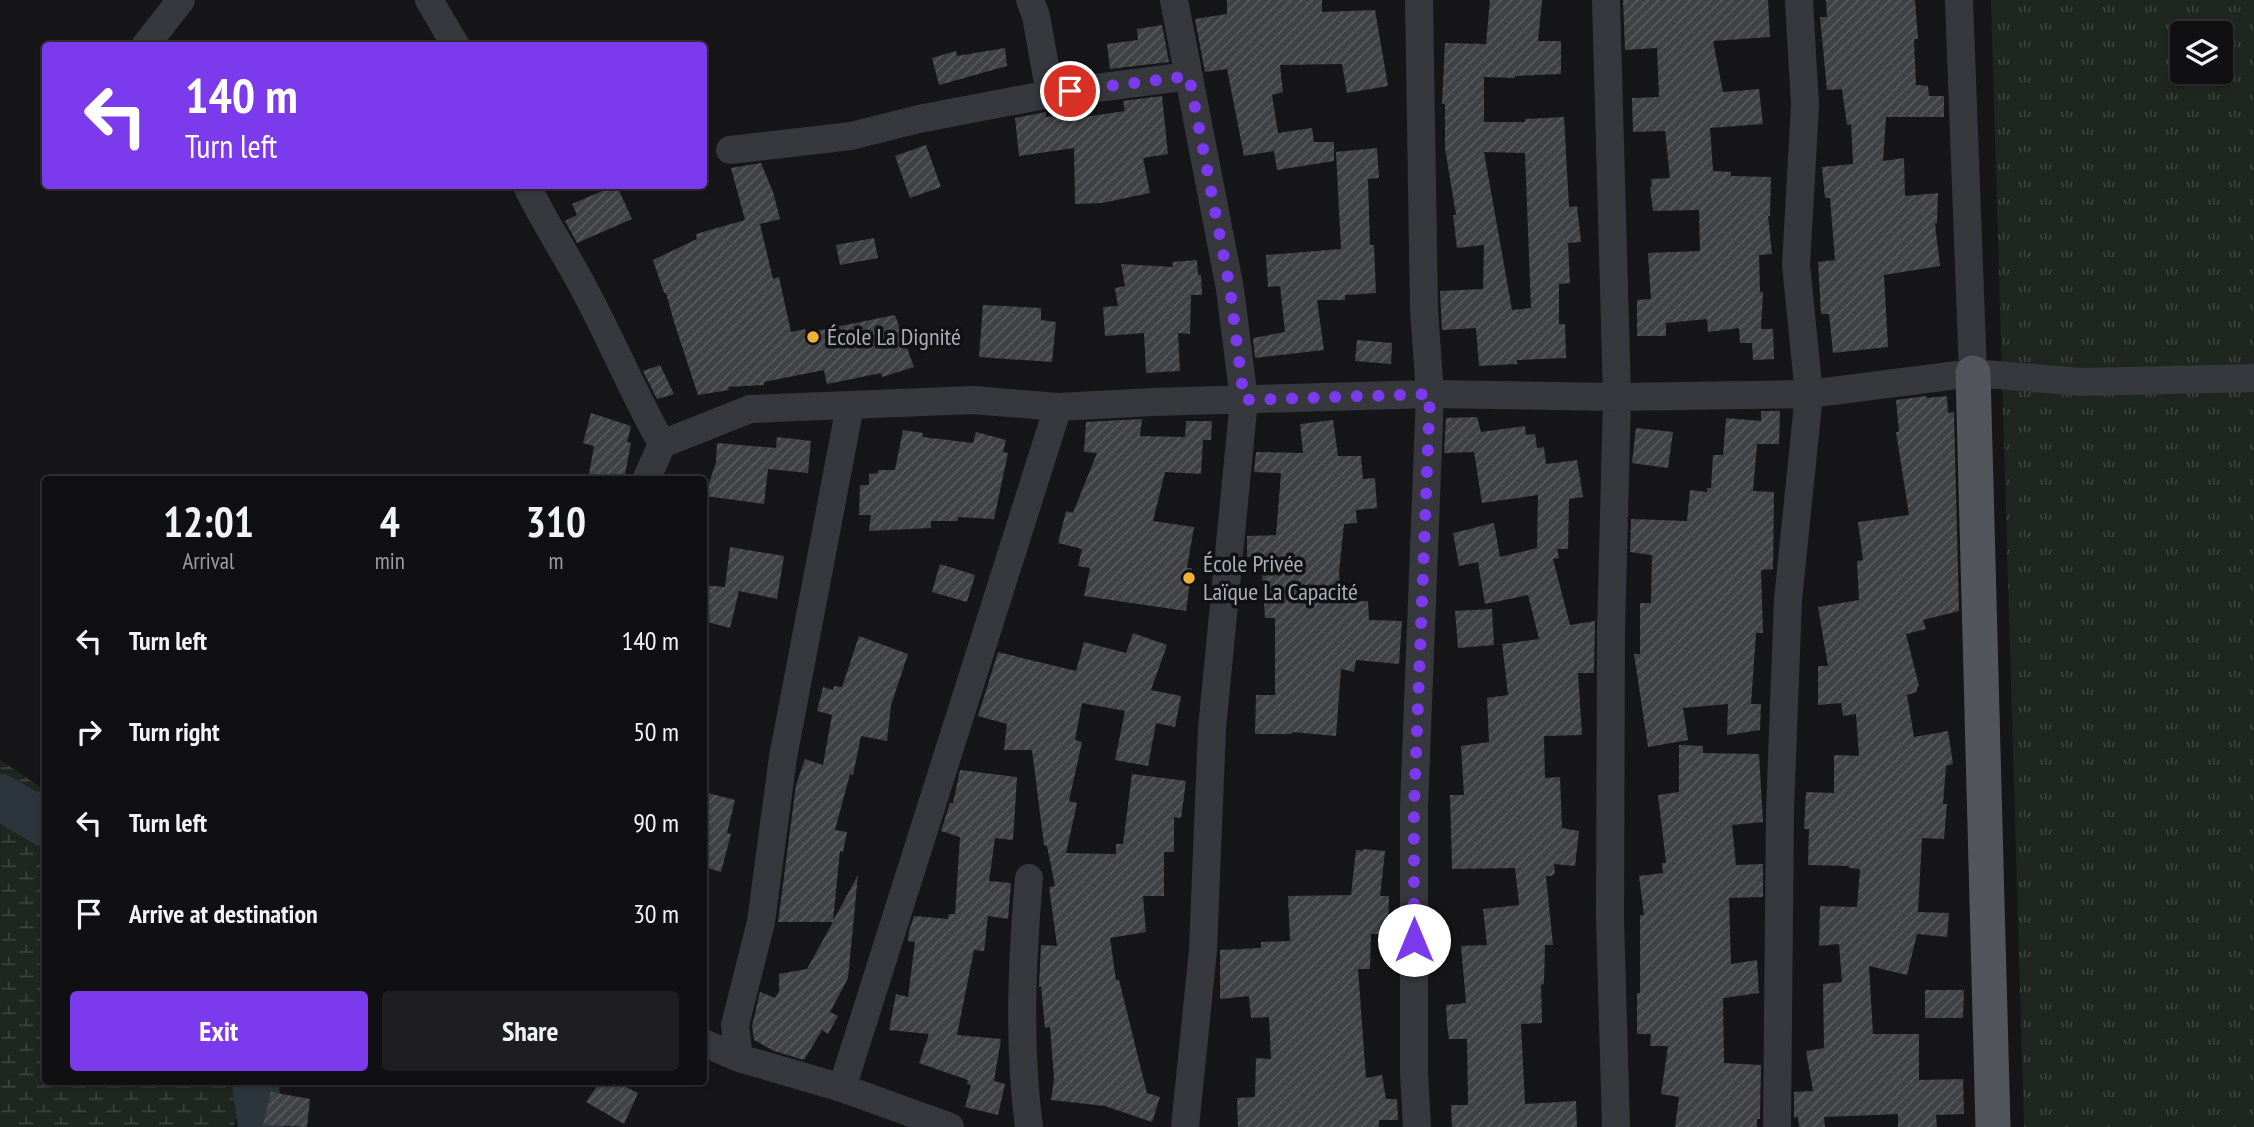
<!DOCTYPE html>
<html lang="en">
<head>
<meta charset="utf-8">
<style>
  :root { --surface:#101012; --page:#1e1e20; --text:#f1f3f6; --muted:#9c9d9f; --line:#303032; --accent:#7c3aed }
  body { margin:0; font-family:"PT Sans Narrow",sans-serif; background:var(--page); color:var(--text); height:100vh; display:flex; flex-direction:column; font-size:26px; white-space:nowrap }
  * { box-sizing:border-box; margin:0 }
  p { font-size:23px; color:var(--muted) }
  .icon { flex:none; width:38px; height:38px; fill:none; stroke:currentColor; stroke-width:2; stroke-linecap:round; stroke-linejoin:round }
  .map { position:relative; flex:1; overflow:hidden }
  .sheet { position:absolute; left:42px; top:476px; width:665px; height:609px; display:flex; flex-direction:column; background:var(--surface); border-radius:7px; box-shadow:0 2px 5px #0004,0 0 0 2px var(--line) }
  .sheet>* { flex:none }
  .top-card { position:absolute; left:42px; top:42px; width:665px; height:147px; border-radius:7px; box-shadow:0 2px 5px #0004,0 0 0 2px var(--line); background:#7c3aed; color:#fff; overflow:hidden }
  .tools { position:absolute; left:2170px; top:21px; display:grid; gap:14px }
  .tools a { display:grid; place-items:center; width:63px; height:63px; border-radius:7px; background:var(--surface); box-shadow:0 2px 5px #0004,0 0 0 2px var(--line); font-size:35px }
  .pin { position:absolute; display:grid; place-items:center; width:60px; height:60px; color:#fff; margin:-30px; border:4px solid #fff; border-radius:50%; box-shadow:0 2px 7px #0007 }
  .me { position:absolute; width:77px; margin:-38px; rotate:0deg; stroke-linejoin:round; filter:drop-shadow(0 0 5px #0008) }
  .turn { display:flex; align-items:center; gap:24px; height:147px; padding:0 28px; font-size:32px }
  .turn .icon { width:91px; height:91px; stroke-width:2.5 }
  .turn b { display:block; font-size:49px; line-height:60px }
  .eta { display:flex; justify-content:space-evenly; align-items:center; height:119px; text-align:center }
  .eta b { font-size:42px; font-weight:600; line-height:49px }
  .cta { display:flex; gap:14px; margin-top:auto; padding:14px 28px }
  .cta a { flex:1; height:80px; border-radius:7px; background:var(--accent); color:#fff; font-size:28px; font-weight:600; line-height:80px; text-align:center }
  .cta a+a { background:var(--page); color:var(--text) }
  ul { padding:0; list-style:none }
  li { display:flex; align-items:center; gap:21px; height:91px; padding:0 28px }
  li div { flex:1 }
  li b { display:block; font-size:26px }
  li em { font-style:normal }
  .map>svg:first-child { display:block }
  .grass { fill:url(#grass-tufts); fill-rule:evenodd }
  .wetland { fill:url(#wetland-marsh) }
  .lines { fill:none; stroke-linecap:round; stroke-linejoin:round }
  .river { stroke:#2c353c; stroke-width:46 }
  .building { fill:url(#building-hatch); fill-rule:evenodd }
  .minor { stroke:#37383d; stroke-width:28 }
  .major { stroke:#53555c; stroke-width:35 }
  .route { stroke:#7c3aed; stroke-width:12; stroke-dasharray:0 21.6 }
  .poi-dot { fill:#f2b134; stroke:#111113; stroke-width:2.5 }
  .labels { text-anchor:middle; stroke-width:7; stroke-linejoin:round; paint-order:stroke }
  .poi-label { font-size:24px; fill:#a8adb8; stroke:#111113; text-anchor:start }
</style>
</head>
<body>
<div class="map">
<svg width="2254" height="1127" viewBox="0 0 2254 1127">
  <defs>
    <pattern id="grass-tufts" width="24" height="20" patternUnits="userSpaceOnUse" patternTransform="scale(1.75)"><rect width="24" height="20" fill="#1e261f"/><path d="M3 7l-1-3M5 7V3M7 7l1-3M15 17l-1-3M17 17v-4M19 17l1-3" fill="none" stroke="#3c433d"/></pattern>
    <pattern id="wetland-marsh" width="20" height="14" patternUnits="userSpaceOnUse" patternTransform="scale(1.75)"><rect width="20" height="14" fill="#1e261f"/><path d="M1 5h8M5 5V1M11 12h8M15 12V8" fill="none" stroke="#3c433d"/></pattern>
    <pattern id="building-hatch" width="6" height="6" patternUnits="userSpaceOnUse" patternTransform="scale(1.75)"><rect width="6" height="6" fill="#404145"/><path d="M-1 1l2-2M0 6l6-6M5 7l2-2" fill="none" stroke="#595a5e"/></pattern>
  </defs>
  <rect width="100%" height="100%" fill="#161618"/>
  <path class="grass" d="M 1991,0 L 2254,0 L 2254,1127 L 2024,1127 ZM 2182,33 L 2221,33 L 2221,72 L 2182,72 Z"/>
  <path class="wetland" d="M 0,760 L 45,790 L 46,1082 L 242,1082 L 234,1127 L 0,1127 Z"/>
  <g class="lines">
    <path class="river" d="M 0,797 L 46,824
      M 255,1082 L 261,1127"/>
  </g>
  <path class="building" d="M 1227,0 L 1322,0 L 1322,12 L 1375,10 L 1388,86 L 1347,93 L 1342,64 L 1280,65 L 1283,92 L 1272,95 L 1278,133 L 1312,128 L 1314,142 L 1334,142 L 1334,161 L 1277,170 L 1274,151 L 1244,156 L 1227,69 L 1205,72 L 1195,19 L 1227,14 Z
    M 1490,0 L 1542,0 L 1538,41 L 1561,41 L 1561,74 L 1515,76 L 1515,78 L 1484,77 L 1484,122 L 1525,122 L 1525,119 L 1564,117 L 1569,207 L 1577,206 L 1581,242 L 1568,243 L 1570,283 L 1559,284 L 1559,324 L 1565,324 L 1566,358 L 1517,360 L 1517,364 L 1479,366 L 1476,328 L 1442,330 L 1440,291 L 1483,289 L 1484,245 L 1457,248 L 1453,215 L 1456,215 L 1445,148 L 1445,104 L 1442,104 L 1445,43 L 1486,44 ZM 1484,152 L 1525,153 L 1531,308 L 1512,310 Z
    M 1623,0 L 1768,0 L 1770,37 L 1713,41 L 1723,92 L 1759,89 L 1763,124 L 1710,128 L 1713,171 L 1731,172 L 1731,176 L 1771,177 L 1770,216 L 1768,216 L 1772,254 L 1759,255 L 1760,292 L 1763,292 L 1761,329 L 1773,329 L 1774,359 L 1753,360 L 1752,343 L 1740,343 L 1739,328 L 1708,332 L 1707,319 L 1666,323 L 1666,336 L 1637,336 L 1637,300 L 1651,299 L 1648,253 L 1700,251 L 1699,210 L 1653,211 L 1650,187 L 1652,187 L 1651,179 L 1670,178 L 1665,131 L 1633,132 L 1632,98 L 1659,97 L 1657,48 L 1625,50 Z
    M 1826,0 L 1915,0 L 1918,39 L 1914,39 L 1916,85 L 1928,86 L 1929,96 L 1944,96 L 1944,117 L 1886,117 L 1883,161 L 1904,158 L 1905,196 L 1938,193 L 1937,223 L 1935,224 L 1940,266 L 1884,275 L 1888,347 L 1833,353 L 1829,314 L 1821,314 L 1818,262 L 1835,260 L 1830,198 L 1825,198 L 1822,167 L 1853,164 L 1851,124 L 1847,125 L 1842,89 L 1827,90 L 1820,17 L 1827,17 Z
    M 1162,25 L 1169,62 L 1110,69 L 1107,44 L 1138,40 L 1137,29 Z
    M 1005,48 L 1007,66 L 939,85 L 932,58 L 956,51 L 957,56 Z
    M 1162,96 L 1168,154 L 1143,158 L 1150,193 L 1102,203 L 1075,204 L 1074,148 L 1019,156 L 1015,118 L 1046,112 L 1046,117 L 1083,112 L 1084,117 L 1125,111 L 1123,101 Z
    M 926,145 L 941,187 L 910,198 L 895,156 Z
    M 1377,148 L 1379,178 L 1368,179 L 1370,245 L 1374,245 L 1376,293 L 1345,295 L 1345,300 L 1317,300 L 1324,350 L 1255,358 L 1253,338 L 1285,332 L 1280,286 L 1268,287 L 1266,255 L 1341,249 L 1336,152 Z
    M 761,163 L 773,192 L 780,219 L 760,224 L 773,279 L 779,277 L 791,332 L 805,329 L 806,333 L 895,315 L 914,367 L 882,377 L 881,373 L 827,384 L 824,370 L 764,382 L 764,385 L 728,387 L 729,390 L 698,395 L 674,322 L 666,293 L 664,293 L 653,260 L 697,239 L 696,234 L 745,220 L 731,168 Z
    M 614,186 L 617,186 L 632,219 L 577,243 L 565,221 L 577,215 L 572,204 Z
    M 874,238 L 878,258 L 840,265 L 836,245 Z
    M 1197,260 L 1198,275 L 1201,275 L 1202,295 L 1191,295 L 1190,334 L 1178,333 L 1180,371 L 1146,373 L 1144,333 L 1105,336 L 1103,307 L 1118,306 L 1115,288 L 1125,286 L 1121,264 L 1173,267 L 1172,262 Z
    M 983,305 L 1041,308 L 1041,320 L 1056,322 L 1052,362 L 979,357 Z
    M 1357,340 L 1392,343 L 1391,364 L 1355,361 Z
    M 660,365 L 674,394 L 657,399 L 643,371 Z
    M 1926,396 L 1927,398 L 1947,396 L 1948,413 L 1954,412 L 1959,611 L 1923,620 L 1926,629 L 1906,634 L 1919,686 L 1917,687 L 1917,692 L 1907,695 L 1914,737 L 1948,731 L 1953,764 L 1946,766 L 1943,804 L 1947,804 L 1944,839 L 1922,838 L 1918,912 L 1949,913 L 1947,937 L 1917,934 L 1907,975 L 1869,966 L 1873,1034 L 1919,1034 L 1919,1080 L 1963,1079 L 1964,1114 L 1936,1115 L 1937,1127 L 1898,1127 L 1898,1114 L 1824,1117 L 1825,1127 L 1799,1127 L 1798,1117 L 1794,1118 L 1794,1092 L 1813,1091 L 1806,1051 L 1824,1048 L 1823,984 L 1842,982 L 1839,944 L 1819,946 L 1820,906 L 1857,907 L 1860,869 L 1849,868 L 1849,866 L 1808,865 L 1809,829 L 1804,829 L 1806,792 L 1834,793 L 1834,755 L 1859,756 L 1856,714 L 1843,716 L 1841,703 L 1818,705 L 1818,666 L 1828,666 L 1818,607 L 1859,600 L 1857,561 L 1863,560 L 1858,522 L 1909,515 L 1896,432 L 1899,432 L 1896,400 Z
    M 1761,411 L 1780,411 L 1779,444 L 1757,444 L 1753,491 L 1774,492 L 1773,569 L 1761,570 L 1763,633 L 1756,633 L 1751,704 L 1761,704 L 1760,730 L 1727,735 L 1728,704 L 1683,708 L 1688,740 L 1648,747 L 1634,654 L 1640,654 L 1640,603 L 1651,603 L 1652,555 L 1630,552 L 1631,519 L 1687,521 L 1690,490 L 1707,492 L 1707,488 L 1711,488 L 1713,455 L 1723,455 L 1726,418 L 1761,421 Z
    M 591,413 L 631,426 L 627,442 L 631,443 L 624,480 L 588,480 L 594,446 L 583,443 Z
    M 1477,417 L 1481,432 L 1525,426 L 1526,435 L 1535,434 L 1537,448 L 1544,447 L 1546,464 L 1577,460 L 1583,497 L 1569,499 L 1568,549 L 1557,549 L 1559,558 L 1553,559 L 1570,625 L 1595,621 L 1594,673 L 1578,673 L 1582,735 L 1544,736 L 1545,778 L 1560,777 L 1562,828 L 1579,831 L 1575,866 L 1554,864 L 1555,873 L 1552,876 L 1546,876 L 1553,945 L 1545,945 L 1544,984 L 1541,985 L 1542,1023 L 1521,1024 L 1525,1104 L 1576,1101 L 1577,1127 L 1452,1127 L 1451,1105 L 1468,1105 L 1467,1039 L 1449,1039 L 1447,1025 L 1446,1005 L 1466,1003 L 1461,946 L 1487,945 L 1483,909 L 1519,905 L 1515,868 L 1452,869 L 1450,795 L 1464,795 L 1461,746 L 1489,742 L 1487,698 L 1508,695 L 1502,644 L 1539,639 L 1528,595 L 1485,604 L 1478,562 L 1459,566 L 1453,533 L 1494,523 L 1500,557 L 1537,548 L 1538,495 L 1482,503 L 1474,452 L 1444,453 L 1446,418 Z
    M 1142,419 L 1140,436 L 1185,437 L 1186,421 L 1212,421 L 1211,440 L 1203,440 L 1201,474 L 1165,472 L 1153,521 L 1194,527 L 1187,568 L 1192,568 L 1186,611 L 1084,596 L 1090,568 L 1078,566 L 1082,549 L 1058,543 L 1066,511 L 1073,513 L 1097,453 L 1084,452 L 1086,422 Z
    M 1333,420 L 1338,456 L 1361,456 L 1363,479 L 1375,478 L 1377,508 L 1356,510 L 1357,523 L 1344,524 L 1339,572 L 1341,602 L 1368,601 L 1369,620 L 1402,621 L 1399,664 L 1356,660 L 1354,672 L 1341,669 L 1336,736 L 1292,732 L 1292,734 L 1255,734 L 1256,695 L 1275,695 L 1275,618 L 1265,618 L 1261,556 L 1247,557 L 1247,536 L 1276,535 L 1281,473 L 1254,472 L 1256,452 L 1303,453 L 1300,424 Z
    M 1636,428 L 1673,432 L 1668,468 L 1632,463 Z
    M 903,430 L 923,433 L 923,437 L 973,443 L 976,432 L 1006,440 L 1003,452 L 1008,453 L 994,519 L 958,517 L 958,521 L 931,521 L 931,528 L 869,531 L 871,515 L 859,515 L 860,485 L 869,485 L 869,474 L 878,473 L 878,470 L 895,470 Z
    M 777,437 L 811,441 L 808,473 L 768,469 L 764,504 L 705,496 L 716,462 L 717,443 L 776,448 Z
    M 730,547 L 784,556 L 777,599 L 739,591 L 730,628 L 704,621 L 704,585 L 725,587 Z
    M 940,564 L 975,575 L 967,602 L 932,592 Z
    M 1492,609 L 1494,645 L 1458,648 L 1455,611 Z
    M 1133,633 L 1167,645 L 1151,690 L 1181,696 L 1175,727 L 1156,723 L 1148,766 L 1115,760 L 1125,711 L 1082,703 L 1075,740 L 1082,742 L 1069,801 L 1077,803 L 1066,853 L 1116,854 L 1116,844 L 1123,844 L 1132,774 L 1186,781 L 1181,818 L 1174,817 L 1174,852 L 1164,852 L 1164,896 L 1143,896 L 1146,932 L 1110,938 L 1116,980 L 1119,980 L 1147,1093 L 1160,1097 L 1152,1122 L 1105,1106 L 1051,1100 L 1054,1079 L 1050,1027 L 1045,1028 L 1041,986 L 1039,987 L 1041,945 L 1057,946 L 1049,887 L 1055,886 L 1047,846 L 1044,845 L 1032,750 L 1004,750 L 1007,724 L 978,716 L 998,652 L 1076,671 L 1084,642 L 1126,653 Z
    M 859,636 L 908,654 L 891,705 L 887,741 L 861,736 L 853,775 L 850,774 L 835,830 L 847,832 L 843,852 L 840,851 L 833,921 L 858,875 L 848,978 L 830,1012 L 838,1016 L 828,1034 L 822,1030 L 804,1060 L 774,1051 L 754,1040 L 752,1026 L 760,992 L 775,998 L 779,991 L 779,974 L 807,969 L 833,922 L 778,922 L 796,785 L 805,759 L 823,765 L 832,715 L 817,711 L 823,687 L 833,690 L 834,686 L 842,687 Z
    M 1679,745 L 1703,746 L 1703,753 L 1759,754 L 1763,822 L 1732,825 L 1736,865 L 1763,864 L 1763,897 L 1729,898 L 1731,964 L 1757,960 L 1759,993 L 1723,998 L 1724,1063 L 1761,1065 L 1760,1119 L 1757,1119 L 1757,1127 L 1675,1127 L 1679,1097 L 1661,1094 L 1668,1046 L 1650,1046 L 1651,1034 L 1637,1034 L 1637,993 L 1640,993 L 1640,915 L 1644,915 L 1639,876 L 1663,873 L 1662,863 L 1666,863 L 1658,795 L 1679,792 Z
    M 960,770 L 1017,777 L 1013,840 L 995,838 L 989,881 L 1011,883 L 1008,919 L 988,916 L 984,951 L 974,950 L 957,1035 L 1001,1039 L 994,1081 L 1005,1084 L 998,1115 L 965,1107 L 971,1085 L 967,1084 L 968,1080 L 919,1063 L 929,1034 L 889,1030 L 896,994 L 908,997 L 915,942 L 908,941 L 909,931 L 914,916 L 948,919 L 949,914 L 955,914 L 960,837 L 941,831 L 950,803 L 953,803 Z
    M 704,792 L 735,800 L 727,833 L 731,834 L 721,872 L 704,867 Z
    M 1363,849 L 1385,851 L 1380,896 L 1389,896 L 1388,934 L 1371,934 L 1370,969 L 1358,969 L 1366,1078 L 1382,1075 L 1386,1099 L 1397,1099 L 1398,1120 L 1379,1120 L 1379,1127 L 1238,1127 L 1237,1098 L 1255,1097 L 1256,1058 L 1271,1059 L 1269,1017 L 1251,1018 L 1249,996 L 1220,999 L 1220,950 L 1261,948 L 1261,942 L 1290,941 L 1288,896 L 1351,895 L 1356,850 L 1363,851 Z
    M 1925,990 L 1964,990 L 1963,1018 L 1925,1018 Z
    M 600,1082 L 616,1082 L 638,1093 L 624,1124 L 586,1102 Z
    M 271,1092 L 310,1099 L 307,1127 L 263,1125 Z"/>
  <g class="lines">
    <path class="minor" d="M 429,0 L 456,46
      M 1030,0 L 1036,16 L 1050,94
      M 1174,0 L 1230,289 L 1244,400 L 1212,728 L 1203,950 L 1185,1127
      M 1606,0 L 1617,397 L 1611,631 L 1610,918 L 1616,1127
      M 1959,0 L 1973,373
      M 145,46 L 181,0
      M 730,150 L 851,136 L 919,119 L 1050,94 L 1189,76
      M 527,186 C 543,220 564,251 582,285 C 610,337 633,392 662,444
      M 646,480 L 662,444 L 750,409 L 973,400 L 1058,407 L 1153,402 L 1430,394 L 1617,397 L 1809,394 L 1973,373 L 2082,382 L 2254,378
      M 1029,878 C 1022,960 1018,1045 1029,1127
      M 704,1043 L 739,1058 L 842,1088 L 950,1127
      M 739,1058 L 735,1025 L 761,922 L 783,757 L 850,406
      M 842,1088 L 1058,407
      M 1417,1127 L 1414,1073 L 1414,807 L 1430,394 L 1424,310 L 1419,0
      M 1777,1127 L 1780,810 L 1788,600 L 1809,394 L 1796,265 L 1805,105 L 1799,0"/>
    <path class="major" d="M 1973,373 L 1993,1127"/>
  </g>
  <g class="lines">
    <path class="route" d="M 1070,91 L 1189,76 L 1230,289 L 1244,400 L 1430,394 L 1414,807 L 1414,940"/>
  </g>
  <g class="poi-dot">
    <circle cx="813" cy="337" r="7"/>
    <circle cx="1189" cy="578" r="7"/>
  </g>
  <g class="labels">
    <g class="poi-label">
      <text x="827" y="345">École La Dignité</text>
      <text x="1203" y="572">École Privée<tspan x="1203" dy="28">Laïque La Capacité</tspan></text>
    </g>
  </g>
</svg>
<div class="tools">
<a><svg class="icon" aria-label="layers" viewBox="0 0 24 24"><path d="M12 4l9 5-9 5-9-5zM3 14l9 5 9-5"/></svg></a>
</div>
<div class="pin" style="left:1070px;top:91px;background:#d93025"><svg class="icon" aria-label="arrive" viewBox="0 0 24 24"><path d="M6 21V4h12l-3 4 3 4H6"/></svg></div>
<svg class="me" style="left:1414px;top:940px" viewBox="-20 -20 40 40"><circle r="19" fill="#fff"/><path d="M0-13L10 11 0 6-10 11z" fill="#7c3aed"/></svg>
<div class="top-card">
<div class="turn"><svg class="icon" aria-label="left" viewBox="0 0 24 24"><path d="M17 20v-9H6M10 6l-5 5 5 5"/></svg><div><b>140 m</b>Turn left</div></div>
</div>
<section class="sheet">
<div class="eta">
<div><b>12:01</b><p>Arrival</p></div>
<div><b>4</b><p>min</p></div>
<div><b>310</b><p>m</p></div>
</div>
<ul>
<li><svg class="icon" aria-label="left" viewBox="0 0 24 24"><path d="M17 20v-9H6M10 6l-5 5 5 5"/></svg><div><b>Turn left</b></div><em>140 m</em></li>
<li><svg class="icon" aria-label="right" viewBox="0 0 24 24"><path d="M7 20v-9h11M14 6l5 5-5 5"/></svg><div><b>Turn right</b></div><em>50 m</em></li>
<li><svg class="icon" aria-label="left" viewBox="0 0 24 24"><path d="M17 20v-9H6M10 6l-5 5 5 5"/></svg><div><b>Turn left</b></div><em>90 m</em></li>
<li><svg class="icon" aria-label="arrive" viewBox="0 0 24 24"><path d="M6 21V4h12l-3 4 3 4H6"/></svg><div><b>Arrive at destination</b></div><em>30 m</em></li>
</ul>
<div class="cta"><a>Exit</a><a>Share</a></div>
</section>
</div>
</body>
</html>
